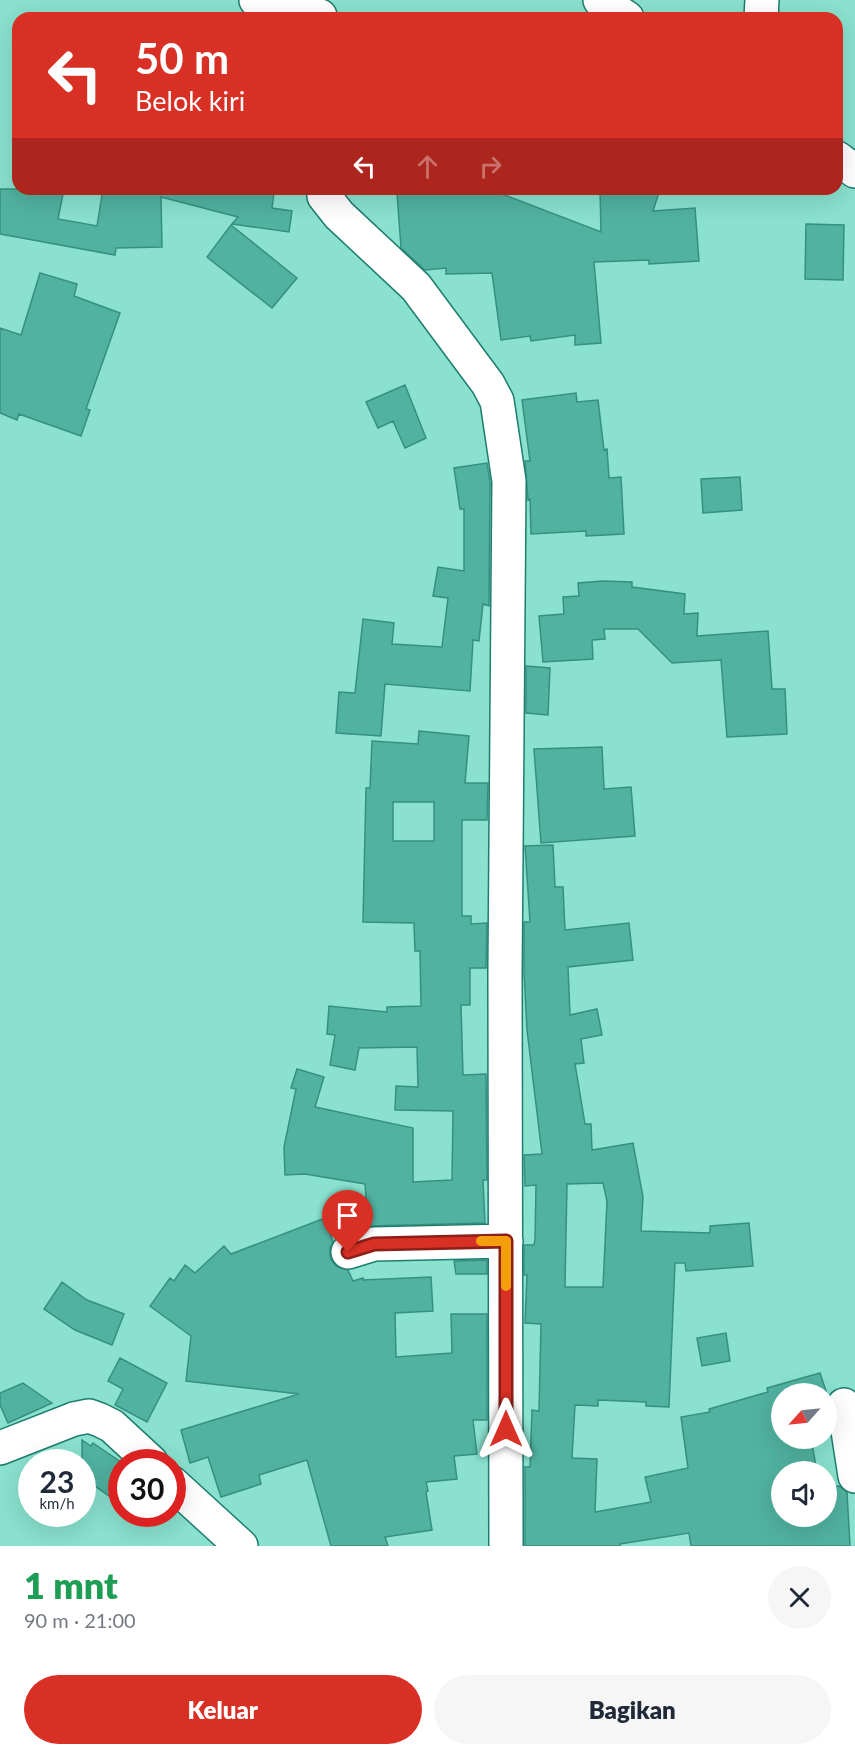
<!DOCTYPE html>
<html lang="id">
<head>
<meta charset="utf-8">
<style>
  :root { --surface:#fff; --page:#f6f6f7; --text:#1f2937; --muted:#747a83; --accent:#d93025 }
  body { margin:0; font-family:Lato,sans-serif; background:var(--page); color:var(--text); height:100vh; display:flex; flex-direction:column; font-size:22px; white-space:nowrap }
  * { box-sizing:border-box; margin:0 }
  p { font-size:20px; color:var(--muted) }
  .icon { flex:none; width:33px; height:33px; fill:none; stroke:currentColor; stroke-width:2; stroke-linecap:round; stroke-linejoin:round }
  .map { position:relative; height:1546px; overflow:hidden }
  .sheet { display:flex; flex-direction:column; background:var(--surface); flex:1 }
  .sheet>* { flex:none }
  .hud { position:absolute; left:12px; top:12px; width:831px; height:183px; border-radius:18px; box-shadow:0 6px 24px #0002; background:#d93025; color:#fff; overflow:hidden }
  .needle { width:39px; rotate:243deg }
  .buttons { position:absolute; left:771px; top:1383px; display:grid; gap:12px }
  .buttons a { display:grid; place-items:center; width:66px; height:66px; border-radius:50%; background:var(--surface); box-shadow:0 6px 24px #0002; font-size:30px }
  .speed { position:absolute; left:18px; top:1449px; display:flex; gap:12px; font-size:30px; font-weight:700; text-align:center }
  .speed>* { display:grid; place-content:center; width:78px; height:78px; border-radius:50%; background:var(--surface); box-shadow:0 6px 24px #0002; line-height:1 }
  .speed small { font-size:15px; font-weight:400 }
  .speed .limit { border:9px solid #d22; background:#fff; color:#111 }
  .pin { position:absolute; display:grid; place-items:center; width:51px; height:51px; color:#fff; margin:-62px -26px; border-radius:50% 50% 50% 0; rotate:-45deg; box-shadow:0 0 6px #0007 }
  .pin .icon { rotate:45deg }
  .me { position:absolute; width:66px; margin:-33px; rotate:0deg; stroke-linejoin:round; filter:drop-shadow(0 0 4px #0008) }
  .turn { display:flex; align-items:center; gap:21px; height:126px; padding:0 24px; font-size:27px }
  .turn .icon { width:78px; height:78px; stroke-width:2.5 }
  .turn b { display:block; font-size:42px; line-height:51px }
  .lanes { display:flex; align-items:center; height:57px; padding:0 24px; background:#0003; justify-content:center; gap:30px; direction:ltr }
  .lanes .off { opacity:.35 }
  .round { display:grid; place-items:center; flex:none; width:63px; height:63px; border-radius:32px; background:var(--page) }
  .headline { display:flex; align-items:center; justify-content:space-between; height:102px; padding:0 24px }
  h1 { font-size:36px; font-weight:800; line-height:45px; color:#1e9e55 }
  .action { display:flex; gap:12px; margin-top:auto; padding:12px 24px }
  .action a { flex:1; height:69px; border-radius:36px; background:var(--accent); color:#fff; font-size:24px; font-weight:800; line-height:69px; text-align:center }
  .action a+a { background:var(--page); color:var(--text) }
  .map>svg:first-child { display:block }
  .building { fill:#51b29f; stroke:#369080; stroke-width:1.5; fill-rule:evenodd }
  .lines { fill:none; stroke-linecap:round; stroke-linejoin:round }
  .minor-casing { stroke:#1d7d6e; stroke-width:36 }
  .major-casing { stroke:#1d7d6e; stroke-width:36 }
  .minor { stroke:#fff; stroke-width:33 }
  .major { stroke:#fff; stroke-width:33 }
  .route-casing { stroke:#8d1f18; stroke-width:15 }
  .route { stroke:#d93025; stroke-width:10 }
  .slow { stroke:#f59e0b; stroke-width:10 }
</style>
</head>
<body>
<div class="map">
<svg width="855" height="1546" viewBox="0 0 855 1546">
  <rect width="100%" height="100%" fill="#89e1ce"/>
  <path class="building" d="M 0,189 L 64,189 L 58,219 L 97,226 L 103,189 L 243,189 L 274,193 L 272,208 L 292,211 L 289,232 L 232,224 L 238,217 L 161,197 L 162,247 L 116,248 L 115,255 L 0,234 Z
    M 444,189 L 489,189 L 601,232 L 600,189 L 660,189 L 653,211 L 695,208 L 699,261 L 649,264 L 649,260 L 594,262 L 601,343 L 575,345 L 575,335 L 531,341 L 530,336 L 501,340 L 492,273 L 446,274 L 446,268 L 425,270 L 401,248 L 397,193 Z
    M 806,224 L 844,225 L 843,280 L 805,279 Z
    M 231,225 L 297,278 L 272,308 L 207,257 Z
    M 40,273 L 77,284 L 74,296 L 120,313 L 86,409 L 90,410 L 81,436 L 19,414 L 17,420 L 0,413 L 0,328 L 21,335 Z
    M 405,385 L 426,438 L 405,448 L 393,421 L 378,428 L 366,402 Z
    M 576,393 L 577,402 L 598,400 L 604,450 L 607,449 L 609,478 L 621,477 L 624,534 L 586,536 L 586,531 L 531,534 L 530,499 L 528,500 L 525,461 L 530,461 L 522,400 Z
    M 487,463 L 490,482 L 489,606 L 483,604 L 479,641 L 473,640 L 470,691 L 385,684 L 381,736 L 336,733 L 339,692 L 355,693 L 363,619 L 394,623 L 392,644 L 442,647 L 448,598 L 433,596 L 438,567 L 464,571 L 464,509 L 460,509 L 454,468 Z
    M 740,477 L 742,510 L 703,513 L 701,479 Z
    M 603,581 L 632,582 L 632,587 L 685,594 L 684,614 L 698,613 L 697,636 L 768,631 L 772,689 L 785,689 L 787,734 L 727,737 L 721,660 L 672,663 L 638,629 L 604,629 L 605,639 L 592,640 L 593,659 L 543,662 L 539,616 L 564,614 L 563,597 L 579,596 L 578,583 Z
    M 526,666 L 550,668 L 548,715 L 526,713 Z
    M 419,731 L 469,736 L 465,783 L 488,783 L 487,820 L 462,820 L 462,916 L 471,916 L 471,924 L 487,923 L 486,968 L 470,968 L 470,1005 L 461,1005 L 463,1075 L 486,1074 L 487,1180 L 483,1180 L 485,1223 L 368,1226 L 365,1184 L 305,1174 L 285,1175 L 284,1147 L 296,1089 L 291,1088 L 297,1069 L 324,1077 L 315,1107 L 413,1128 L 413,1182 L 452,1180 L 453,1111 L 395,1110 L 396,1086 L 418,1087 L 417,1047 L 359,1048 L 355,1070 L 330,1065 L 335,1035 L 327,1034 L 329,1006 L 387,1012 L 387,1007 L 421,1006 L 420,951 L 415,951 L 414,923 L 363,922 L 366,788 L 370,788 L 372,741 L 418,744 ZM 393,802 L 434,802 L 434,841 L 393,841 Z
    M 602,747 L 604,789 L 631,787 L 635,836 L 541,843 L 534,749 Z
    M 553,845 L 555,887 L 563,887 L 565,930 L 629,923 L 633,960 L 568,967 L 570,1015 L 597,1009 L 602,1035 L 581,1039 L 584,1063 L 575,1064 L 585,1124 L 591,1124 L 592,1150 L 633,1143 L 643,1197 L 641,1231 L 710,1233 L 710,1226 L 749,1223 L 753,1266 L 686,1271 L 685,1263 L 675,1263 L 669,1407 L 646,1406 L 646,1402 L 598,1400 L 598,1406 L 575,1405 L 572,1458 L 597,1459 L 595,1512 L 651,1502 L 645,1477 L 688,1468 L 681,1417 L 710,1412 L 709,1409 L 768,1392 L 767,1388 L 820,1373 L 827,1394 L 782,1394 L 782,1438 L 811,1438 L 817,1472 L 782,1472 L 782,1516 L 826,1516 L 826,1487 L 839,1486 L 847,1492 L 850,1546 L 691,1546 L 689,1533 L 620,1544 L 620,1546 L 525,1546 L 525,1467 L 530,1467 L 532,1410 L 539,1411 L 541,1324 L 525,1323 L 527,1275 L 524,1275 L 524,1245 L 534,1245 L 535,1239 L 536,1185 L 525,1186 L 524,1155 L 542,1154 L 527,1030 L 524,972 L 524,922 L 530,922 L 525,846 ZM 603,1183 L 607,1201 L 603,1287 L 565,1287 L 567,1184 Z
    M 325,1218 L 333,1242 L 330,1248 L 330,1258 L 336,1266 L 348,1270 L 353,1281 L 363,1278 L 363,1280 L 431,1277 L 433,1311 L 395,1313 L 396,1357 L 452,1353 L 451,1314 L 487,1314 L 487,1420 L 473,1420 L 477,1454 L 454,1456 L 457,1479 L 426,1482 L 428,1491 L 426,1492 L 432,1530 L 385,1537 L 388,1546 L 331,1546 L 307,1460 L 259,1475 L 261,1484 L 221,1497 L 208,1457 L 190,1463 L 181,1430 L 299,1394 L 186,1381 L 191,1336 L 150,1306 L 170,1278 L 174,1281 L 185,1265 L 195,1273 L 224,1246 L 231,1254 Z
    M 487,1260 L 487,1274 L 456,1274 L 454,1261 Z
    M 62,1282 L 87,1300 L 124,1314 L 112,1345 L 75,1330 L 44,1309 Z
    M 726,1333 L 730,1361 L 702,1366 L 697,1338 Z
    M 120,1358 L 167,1383 L 147,1422 L 115,1405 L 123,1389 L 108,1381 Z
    M 23,1383 L 52,1403 L 8,1423 L 0,1405 L 0,1393 Z
    M 82,1440 L 91,1446 L 93,1443 L 122,1463 L 122,1505 L 82,1477 Z"/>
  <g class="lines">
    <defs>
      <path id="minor" d="M 256,0 L 320,16
        M 761,18 L 762,0
        M 324,189 L 324,196 L 339,215 L 416,287 L 488,384 L 497,401 L 509,481 L 505,972 L 506,1546
        M 348,1252 L 374,1244 L 506,1241
        M 844,1405 L 855,1476
        M 0,1448 L 74,1419 L 89,1416 L 100,1420 L 112,1426 L 151,1462
        M 172,1483 L 241,1546"/>
      <path id="major" d="M 600,0 L 627,18
        M 837,158 L 855,171"/>
    </defs>
    <use href="#minor" class="minor-casing"/>
    <use href="#major" class="major-casing"/>
    <use href="#minor" class="minor"/>
    <use href="#major" class="major"/>
  </g>
  <g class="lines">
    <defs>
      <path id="route" d="M 348,1252 L 374,1244 L 506,1241 L 506,1429"/>
    </defs>
    <use href="#route" class="route-casing"/>
    <use href="#route" class="route"/>
    <path class="slow" d="M 481,1241 L 506,1241 L 506,1286"/>
  </g>
</svg>
<div class="buttons">
<a><svg class="needle" viewBox="-14 -14 28 28"><path d="M0-13l5 13h-10z" fill="#e53935"/><path d="M0 13l5-13h-10z" fill="#747a83"/></svg></a>
<a><svg class="icon" aria-label="sound" viewBox="0 0 24 24"><path d="M4 9h4l5-4v14l-5-4H4zM17 9q2 3 0 6"/></svg></a>
</div>
<div class="speed"><div>23<small>km/h</small></div><div class="limit">30</div></div>
<div class="pin" style="left:348px;top:1252px;background:#d93025"><svg class="icon" aria-label="arrive" viewBox="0 0 24 24"><path d="M6 21V4h12l-3 4 3 4H6"/></svg></div>
<svg class="me" style="left:506px;top:1429px" viewBox="-20 -20 40 40"><path d="M0-17L14 15 0 8-14 15z" fill="#d93025" stroke="#fff" stroke-width="4"/></svg>
<div class="hud">
<div class="turn"><svg class="icon" aria-label="left" viewBox="0 0 24 24"><path d="M17 20v-9H6M10 6l-5 5 5 5"/></svg><div><b>50 m</b>Belok kiri</div></div>
<div class="lanes"><svg class="icon" aria-label="left" viewBox="0 0 24 24"><path d="M17 20v-9H6M10 6l-5 5 5 5"/></svg><svg class="icon off" aria-label="ahead" viewBox="0 0 24 24"><path d="M12 20V5M6 11l6-6 6 6"/></svg><svg class="icon off" aria-label="right" viewBox="0 0 24 24"><path d="M7 20v-9h11M14 6l5 5-5 5"/></svg></div>
</div>
</div>
<section class="sheet">
<div class="headline"><div><h1>1 mnt</h1><p>90 m · 21:00</p></div><a class="round"><svg class="icon" aria-label="close" viewBox="0 0 24 24"><path d="M6 6l12 12M18 6L6 18"/></svg></a></div>
<div class="action"><a>Keluar</a><a>Bagikan</a></div>
</section>
</body>
</html>
